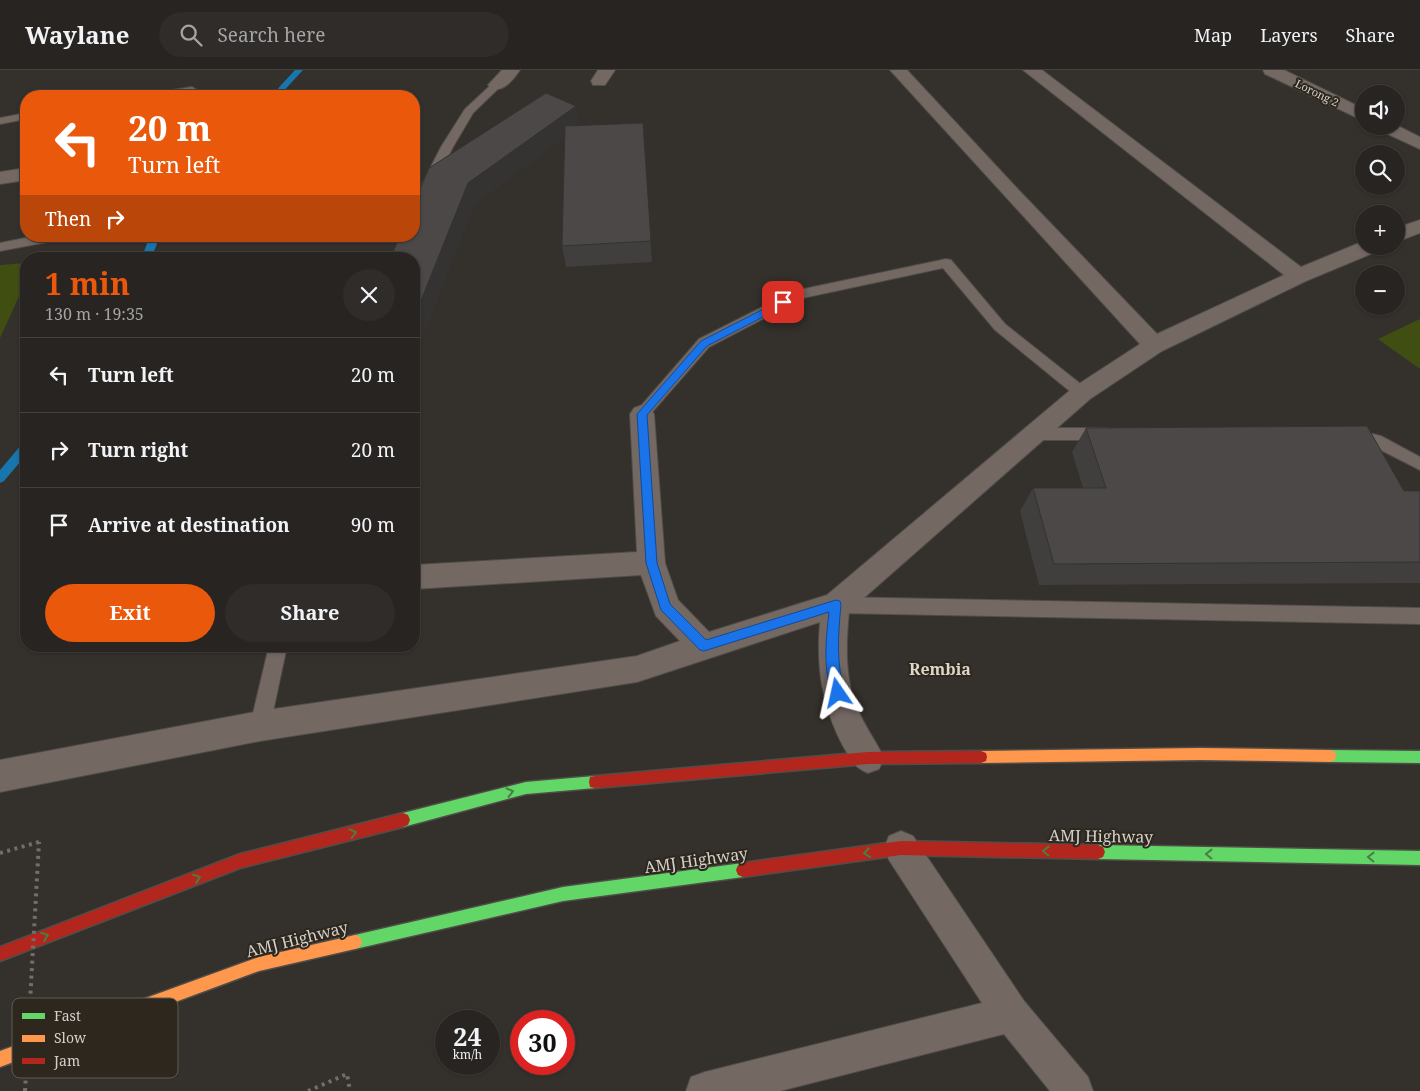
<!DOCTYPE html>
<html lang="en">
<head>
<meta charset="utf-8">
<style>
  :root { --surface:#272421; --page:#2f2c2a; --text:#f1f3f6; --muted:#a4a4a5; --line:#43413f; --accent:#ea580c }
  body { margin:0; font-family:"Noto Serif",serif; background:var(--page); color:var(--text); height:100vh; display:flex; flex-direction:column; font-size:19px; white-space:nowrap }
  * { box-sizing:border-box; margin:0 }
  p { font-size:16px; color:var(--muted) }
  .icon { flex:none; width:28px; height:28px; fill:none; stroke:currentColor; stroke-width:2; stroke-linecap:round; stroke-linejoin:round }
  .map { position:relative; flex:1; overflow:hidden }
  .details { position:absolute; left:20px; top:182px; width:400px; height:400px; display:flex; flex-direction:column; background:var(--surface); border-radius:20px; box-shadow:0 1px 4px #0004,0 0 0 1px var(--line) }
  .details>* { flex:none }
  .hud { position:absolute; left:20px; top:20px; width:400px; height:152px; border-radius:20px; box-shadow:0 1px 4px #0004,0 0 0 1px var(--line); background:#ea580c; color:#fff; overflow:hidden }
  .controls { position:absolute; left:1355px; top:15px; display:grid; gap:10px }
  .controls a { display:grid; place-items:center; width:50px; height:50px; border-radius:50%; background:var(--surface); box-shadow:0 1px 4px #0004,0 0 0 1px var(--line); font-size:25px }
  .speed { position:absolute; left:435px; top:940px; display:flex; gap:10px; font-size:25px; font-weight:700; text-align:center }
  .speed>* { display:grid; place-content:center; width:65px; height:65px; border-radius:50%; background:var(--surface); box-shadow:0 1px 4px #0004,0 0 0 1px var(--line); line-height:1 }
  .speed small { font-size:12px; font-weight:400 }
  .speed .limit { border:8px solid #d22; background:#fff; color:#111 }
  .pin { position:absolute; display:grid; place-items:center; width:42px; height:42px; color:#fff; margin:-21px; border-radius:10px; box-shadow:0 2px 8px #0006 }
  .me { position:absolute; width:55px; margin:-28px; rotate:349deg; stroke-linejoin:round; filter:drop-shadow(0 0 4px #0008) }
  .turn { display:flex; align-items:center; gap:18px; height:105px; padding:0 25px; font-size:22px }
  .turn .icon { width:65px; height:65px; stroke-width:2.5 }
  .turn b { display:block; font-size:35px; line-height:42px }
  .then { display:flex; align-items:center; height:48px; padding:0 25px; background:#0003; gap:10px; font-size:19px }
  .round { display:grid; place-items:center; flex:none; width:52px; height:52px; border-radius:26px; background:var(--page) }
  .overview { display:flex; align-items:center; justify-content:space-between; height:85px; padding:0 25px }
  h1 { font-size:30px; font-weight:700; line-height:38px; color:var(--accent) }
  .primary-button { display:flex; gap:10px; margin-top:auto; padding:10px 25px }
  .primary-button a { flex:1; height:58px; border-radius:30px; background:var(--accent); color:#fff; font-size:20px; font-weight:700; line-height:58px; text-align:center }
  .primary-button a+a { background:var(--page); color:var(--text) }
  ul { padding:0; list-style:none }
  li { display:flex; align-items:center; gap:15px; height:75px; padding:0 25px; border-top:1px solid var(--line) }
  li div { flex:1 }
  li b { display:block; font-size:19px }
  li em { font-style:normal }
  header { display:flex; align-items:center; gap:30px; box-sizing:border-box; height:70px; padding:0 25px; background:var(--surface); border-bottom:1px solid var(--line) }
  header strong { font-size:24px }
  nav { display:flex; gap:28px; margin-inline-start:auto; font-size:18px }
  .search { width:350px; height:45px; background:var(--page); display:flex; align-items:center; gap:12px; box-sizing:border-box; padding:0 18px; border-radius:28px; color:var(--muted); font-size:19px }
  .map>svg:first-child { display:block }
  .green { fill:#404e12 }
  .lines { fill:none; stroke-linecap:round; stroke-linejoin:round }
  .stream { fill:#1876ad; fill-rule:evenodd }
  .lane-casing { stroke:#504d49; stroke-width:2 }
  .street-casing { stroke:#504d49; stroke-width:2 }
  .fast-casing { stroke:#504d49; stroke-width:3 }
  .slow-casing { stroke:#504d49; stroke-width:3 }
  .jam-casing { stroke:#504d49; stroke-width:3 }
  .path { stroke:#756d68; stroke-width:4; stroke-dasharray:3 4.5; stroke-linecap:butt }
  .lane { fill:#746863; fill-rule:evenodd }
  .street { fill:#746863; fill-rule:evenodd }
  .fast { fill:#63d668; fill-rule:evenodd }
  .slow { fill:#ff974d; fill-rule:evenodd }
  .jam { fill:#b3261e; fill-rule:evenodd }
  .path-bridge { stroke:#756d68; stroke-width:4; stroke-dasharray:3 4.5; stroke-linecap:butt }
  .wall { fill:#413e3e }
  .shaded-wall { fill:#353232 }
  .building { fill:#4c4848; stroke:#353232 }
  .oneway { stroke:#487e43 }
  .route { fill:#1a73e8; stroke:#114b97 }
  .labels { text-anchor:middle; stroke-width:4; stroke-linejoin:round; paint-order:stroke }
  .far-street-label { font-size:11px; fill:#d4d1cb; stroke:#2d271e }
  .quarter-label { font-size:16px; font-weight:bold; fill:#ddd6c9; stroke:#2d271e }
  .near-street-label { font-size:16px; fill:#d4d1cb; stroke:#2d271e }
  .key { fill:#2d271e; stroke:#5f5a52; stroke-width:1 }
  .key-label { font-size:14px; fill:#d4d1cb }
</style>
</head>
<body>
<header>
<strong>Waylane</strong>
<div class="search"><svg class="icon" aria-label="search" viewBox="0 0 24 24"><circle cx="10" cy="10" r="6"/><path d="M15 15l6 6"/></svg>Search here</div>
<nav><a>Map</a><a>Layers</a><a>Share</a></nav>
</header>
<div class="map">
<svg width="1420" height="1021" viewBox="0 0 1420 1021">
  <rect width="100%" height="100%" fill="#34302c"/>
  <path class="green" d="M 26,193 L 26,211 L 0,268 L 0,195 Z
    M 1420,249 L 1420,299 L 1378,269 Z"/>
  <g class="lines">
    <path class="stream" d="M 295,0 L 303,0 L 279,26 L 271,26 Z
      M 150,166 L 160,166 L 151,189 L 141,189 Z
      M 26,373 L 26,385 L 4,411 L 0,413 L 0,400 L 22,374 Z"/>
    <defs>
      <path id="lane" d="M 497,12 L 502,15 L 473,43 L 453,77 L 420,142 L 414,146 L 414,130 L 441,77 L 465,39 L 493,13 Z
        M 192,17 L 199,21 L 200,26 L 190,26 L 189,24 L 173,26 L 147,26 L 153,23 Z
        M 26,43 L 26,49 L 0,54 L 0,48 Z
        M 35,166 L 64,166 L 58,170 L 0,181 L 0,173 Z
        M 946,189 L 951,190 L 1005,254 L 1087,319 L 1089,323 L 1087,327 L 1082,329 L 1077,327 L 995,260 L 943,198 L 803,228 L 709,277 L 647,348 L 642,350 L 637,348 L 634,344 L 699,269 L 794,221 Z
        M 1034,358 L 1106,358 L 1111,360 L 1114,364 L 1111,368 L 1106,370 L 1034,370 L 1029,368 L 1026,364 L 1029,360 Z
        M 1352,359 L 1381,366 L 1420,387 L 1420,400 L 1371,375 L 1347,369 L 1344,365 L 1347,361 Z
        M 836,527 L 1420,538 L 1420,554 L 836,543 L 830,541 L 827,535 L 830,529 Z
        M 269,576 L 287,576 L 270,656 L 267,663 L 260,665 L 253,663 L 250,656 Z"/>
      <path id="street" d="M 502,0 L 520,0 C 513,10 504,22 491,19 L 488,15 Z
        M 598,0 L 615,0 L 605,15 L 593,15 L 591,11 Z
        M 890,0 L 907,0 L 1013,114 L 1157,264 L 1284,205 L 1023,0 L 1042,0 L 1301,197 L 1364,171 L 1364,176 L 1381,176 L 1378,181 L 1306,211 L 1162,281 L 1090,329 L 849,541 C 846,573 844,610 858,640 C 865,657 876,671 884,688 L 879,699 L 868,703 C 853,697 851,689 843,676 C 822,636 816,597 820,552 L 637,612 L 260,671 L 0,722 L 0,690 L 260,641 L 637,586 L 680,571 L 656,546 L 641,505 L 414,519 L 414,495 L 637,482 L 630,344 L 634,338 L 642,335 L 650,338 L 654,344 L 665,493 L 678,530 L 709,562 L 827,525 L 1074,317 L 1140,274 Z
        M 1263,0 L 1284,0 L 1364,39 L 1364,51 L 1265,4 Z
        M 1396,55 L 1420,67 L 1420,79 L 1379,60 L 1376,56 L 1396,56 Z
        M 26,98 L 26,110 L 0,114 L 0,102 Z
        M 1420,150 L 1420,163 L 1396,172 L 1396,158 Z
        M 901,761 L 913,766 L 1024,931 L 1088,1007 L 1093,1021 L 1050,1021 L 1004,964 L 780,1021 L 686,1021 L 691,1007 L 705,1002 L 982,933 L 889,790 L 884,778 L 889,766 Z"/>
      <path id="fast" d="M 1330,680 L 1420,681 L 1420,693 L 1330,692 L 1325,690 L 1324,686 L 1325,682 Z
        M 595,706 L 600,707 L 601,712 L 600,717 L 595,718 L 526,724 L 403,757 L 398,755 L 396,750 L 398,745 L 403,743 L 526,712 Z
        M 1098,775 L 1420,781 L 1420,795 L 1098,789 L 1093,787 L 1091,782 L 1093,777 Z
        M 743,793 L 748,795 L 750,800 L 748,805 L 743,807 L 563,831 L 355,879 L 350,877 L 348,872 L 350,867 L 355,865 L 563,817 Z"/>
      <path id="slow" d="M 1200,678 L 1330,680 L 1335,682 L 1336,686 L 1335,690 L 1330,692 L 1200,690 L 981,693 L 976,691 L 975,687 L 976,683 L 981,681 Z
        M 355,865 L 360,867 L 362,872 L 360,877 L 355,879 L 259,901 L 0,997 L 0,981 L 259,887 Z"/>
      <path id="jam" d="M 981,681 L 986,683 L 987,687 L 986,691 L 981,693 L 868,694 L 595,718 L 590,717 L 589,712 L 590,707 L 595,706 L 868,682 Z
        M 403,743 L 408,745 L 410,750 L 408,755 L 403,757 L 240,798 L 0,891 L 0,877 L 240,784 Z
        M 901,771 L 1098,775 L 1103,777 L 1105,782 L 1103,787 L 1098,789 L 901,785 L 743,807 L 738,805 L 736,800 L 738,795 L 743,793 Z"/>
    </defs>
    <use href="#lane" class="lane-casing"/>
    <use href="#street" class="street-casing"/>
    <use href="#fast" class="fast-casing"/>
    <use href="#slow" class="slow-casing"/>
    <use href="#jam" class="jam-casing"/>
    <path class="path" d="M 0,783 L 39,772
      M 308,1021 L 347,1004 L 350,1021"/>
    <use href="#lane" class="lane"/>
    <use href="#street" class="street"/>
    <use href="#fast" class="fast"/>
    <use href="#slow" class="slow"/>
    <use href="#jam" class="jam"/>
    <path class="path-bridge" d="M 25,1021 L 39,772"/>
  </g>
  <path class="wall" d="M 576,36 L 578,56 L 643,53 L 652,192 L 566,197 L 562,176 L 565,67 L 474,134 L 419,276 L 414,276 L 414,189 Z
    M 1086,358 L 1404,421 L 1420,421 L 1420,513 L 1039,515 L 1020,441 L 1033,418 L 1083,418 L 1072,382 Z"/>
  <path class="shaded-wall" d="M 576,36 L 579,57 L 474,134 L 419,276 L 414,263 L 414,248 L 468,113 Z"/>
  <path class="building" d="M 546,23 L 576,36 L 468,113 L 414,248 L 414,189 L 390,189 L 400,166 L 414,166 L 414,133 L 429,98 Z
    M 643,53 L 651,171 L 562,176 L 565,56 Z
    M 1367,356 L 1404,421 L 1420,421 L 1420,492 L 1054,494 L 1033,418 L 1106,418 L 1086,358 Z"/>
  <defs><path id="oneway-chevron" d="M-2-3.5L2.5 0L-2 3.5" fill="none" stroke-width="1.6" stroke-linecap="round" stroke-linejoin="round" transform="scale(1.25)"/></defs>
  <g class="oneway">
    <use href="#oneway-chevron" transform="translate(510 722) rotate(-14)"/>
    <use href="#oneway-chevron" transform="translate(353 763) rotate(-14)"/>
    <use href="#oneway-chevron" transform="translate(1046 781) rotate(-179)"/>
    <use href="#oneway-chevron" transform="translate(867 783) rotate(172)"/>
    <use href="#oneway-chevron" transform="translate(1209 784) rotate(-179)"/>
    <use href="#oneway-chevron" transform="translate(1371 787) rotate(-179)"/>
    <use href="#oneway-chevron" transform="translate(197 808) rotate(-21)"/>
    <use href="#oneway-chevron" transform="translate(45 866) rotate(-21)"/>
  </g>
  <path class="route" d="M 783,229 L 788,232 L 786,235 L 707,276 L 647,345 L 657,493 L 670,534 L 706,570 L 836,530 L 840,531 L 841,535 C 838,565 836,594 845,623 L 843,627 L 838,629 L 834,627 C 822,601 826,570 829,542 L 704,581 L 700,580 L 661,540 L 646,493 L 637,344 L 701,271 Z"/>
  <g class="labels">
    <g class="far-street-label">
      <text transform="translate(1317 23) rotate(26)" y="4">Lorong 2</text>
    </g>
    <g class="quarter-label">
      <text x="940" y="605">Rembia</text>
    </g>
    <g class="near-street-label">
      <text transform="translate(1101 766) rotate(1)" y="6">AMJ Highway</text>
      <text transform="translate(696 790) rotate(-8)" y="6">AMJ Highway</text>
      <text transform="translate(297 869) rotate(-14)" y="6">AMJ Highway</text>
    </g>
  </g>
  <rect x="12" y="928" width="166" height="80" rx="8" class="key"/>
  <rect x="22" y="943" width="23" height="6" fill="#63d668"/>
  <rect x="22" y="965" width="23" height="7" fill="#ff974d"/>
  <rect x="22" y="988" width="23" height="6" fill="#b3261e"/>
  <g class="key-label">
    <text x="54" y="951">Fast</text>
    <text x="54" y="973">Slow</text>
    <text x="54" y="996">Jam</text>
  </g>
</svg>
<div class="controls">
<a><svg class="icon" aria-label="sound" viewBox="0 0 24 24"><path d="M4 9h4l5-4v14l-5-4H4zM17 9q2 3 0 6"/></svg></a>
<a><svg class="icon" aria-label="search" viewBox="0 0 24 24"><circle cx="10" cy="10" r="6"/><path d="M15 15l6 6"/></svg></a>
<a>+</a>
<a>−</a>
</div>
<div class="speed"><div>24<small>km/h</small></div><div class="limit">30</div></div>
<div class="pin" style="left:783px;top:232px;background:#d93025"><svg class="icon" aria-label="arrive" viewBox="0 0 24 24"><path d="M6 21V4h12l-3 4 3 4H6"/></svg></div>
<svg class="me" style="left:838px;top:623px" viewBox="-20 -20 40 40"><path d="M0-17L14 15 0 8-14 15z" fill="#1a73e8" stroke="#fff" stroke-width="4"/></svg>
<div class="hud">
<div class="turn"><svg class="icon" aria-label="left" viewBox="0 0 24 24"><path d="M17 20v-9H6M10 6l-5 5 5 5"/></svg><div><b>20 m</b>Turn left</div></div>
<div class="then">Then<svg class="icon" aria-label="right" viewBox="0 0 24 24"><path d="M7 20v-9h11M14 6l5 5-5 5"/></svg></div>
</div>
<section class="details">
<div class="overview"><div><h1>1 min</h1><p>130 m · 19:35</p></div><a class="round"><svg class="icon" aria-label="close" viewBox="0 0 24 24"><path d="M6 6l12 12M18 6L6 18"/></svg></a></div>
<ul>
<li><svg class="icon" aria-label="left" viewBox="0 0 24 24"><path d="M17 20v-9H6M10 6l-5 5 5 5"/></svg><div><b>Turn left</b></div><em>20 m</em></li>
<li><svg class="icon" aria-label="right" viewBox="0 0 24 24"><path d="M7 20v-9h11M14 6l5 5-5 5"/></svg><div><b>Turn right</b></div><em>20 m</em></li>
<li><svg class="icon" aria-label="arrive" viewBox="0 0 24 24"><path d="M6 21V4h12l-3 4 3 4H6"/></svg><div><b>Arrive at destination</b></div><em>90 m</em></li>
</ul>
<div class="primary-button"><a>Exit</a><a>Share</a></div>
</section>
</div>
</body>
</html>
